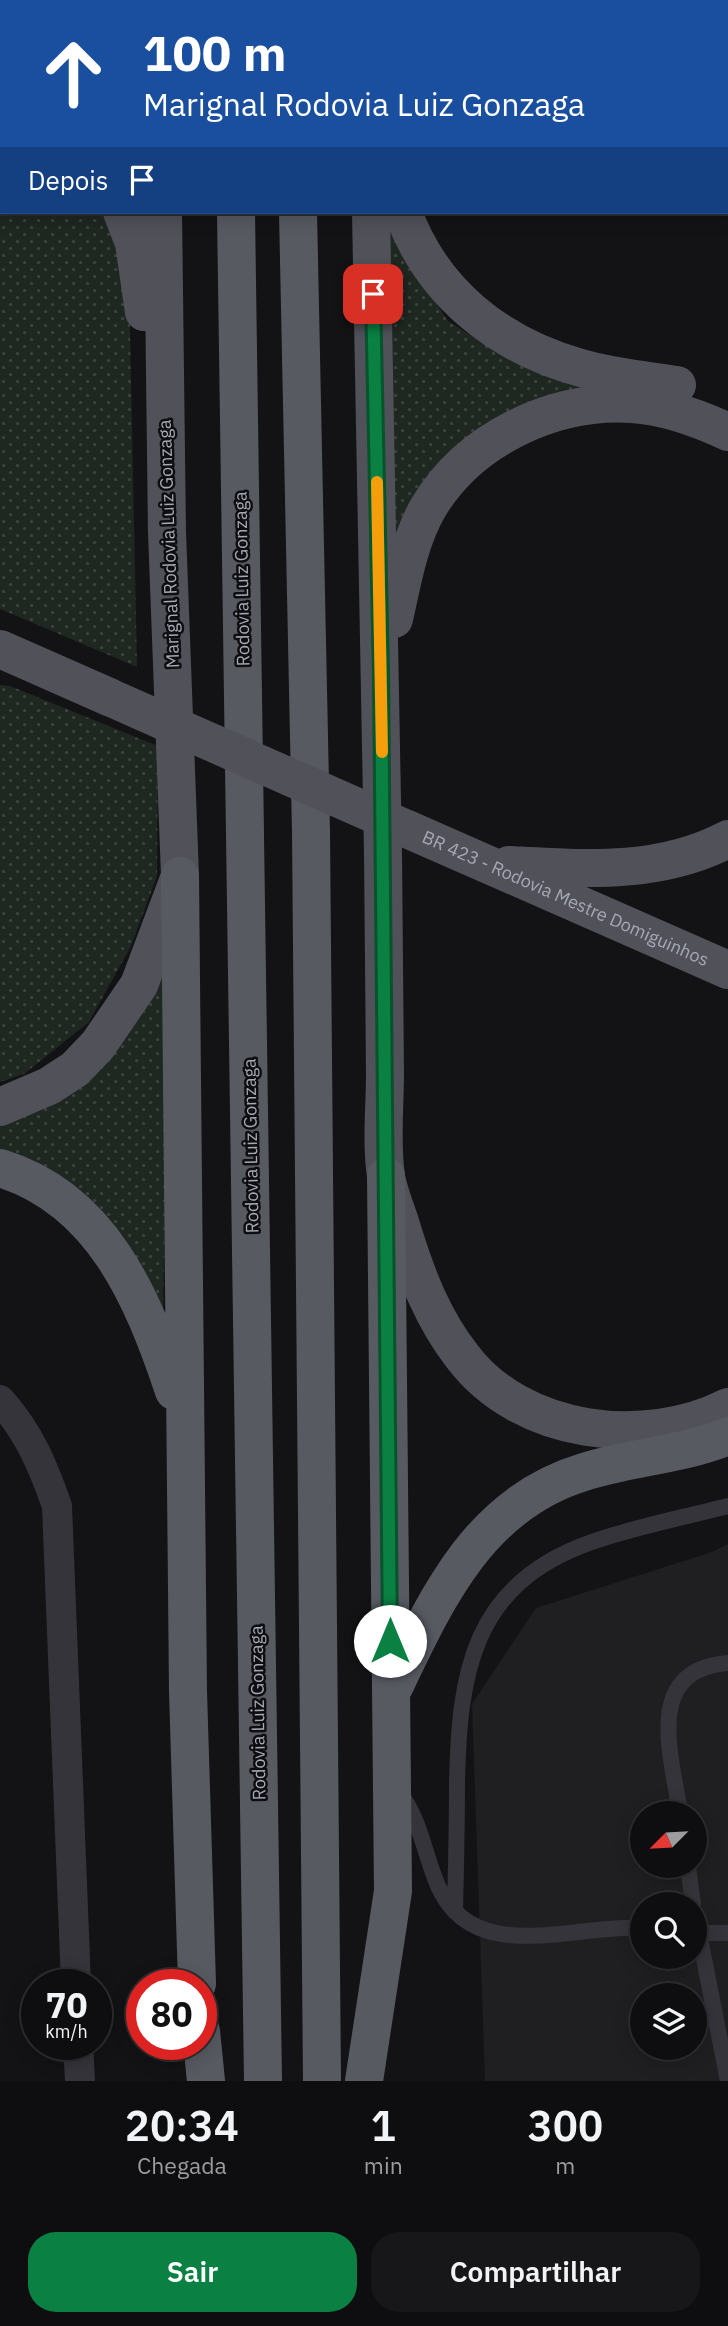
<!DOCTYPE html>
<html lang="pt">
<head>
<meta charset="utf-8">
<style>
  :root { --surface:#0e0e10; --page:#171719; --text:#f1f3f6; --muted:#9b9c9f; --line:#2e2e30; --accent:#0b8043 }
  body { margin:0; font-family:"IBM Plex Sans",sans-serif; background:var(--page); color:var(--text); height:100vh; display:flex; flex-direction:column; font-size:26px; white-space:nowrap }
  * { box-sizing:border-box; margin:0 }
  p { font-size:23px; color:var(--muted) }
  .icon { flex:none; width:38px; height:38px; fill:none; stroke:currentColor; stroke-width:2; stroke-linecap:round; stroke-linejoin:round }
  .map { position:relative; height:2081px; overflow:hidden }
  .panel { display:flex; flex-direction:column; background:var(--surface); flex:1 }
  .panel>* { flex:none }
  .top-card { position:absolute; left:0px; top:0px; width:728px; height:214px; box-shadow:0 4px 18px #0003,0 0 0 2px var(--line); background:#1a4fa0; color:#fff; overflow:hidden }
  .needle { width:46px; rotate:246deg }
  .tools { position:absolute; left:630px; top:1801px; display:grid; gap:14px }
  .tools a { display:grid; place-items:center; width:77px; height:77px; border-radius:50%; background:var(--surface); box-shadow:0 4px 18px #0003,0 0 0 2px var(--line); font-size:35px }
  .speed { position:absolute; left:21px; top:1969px; display:flex; gap:14px; font-size:35px; font-weight:700; text-align:center }
  .speed>* { display:grid; place-content:center; width:91px; height:91px; border-radius:50%; background:var(--surface); box-shadow:0 4px 18px #0003,0 0 0 2px var(--line); line-height:1 }
  .speed small { font-size:18px; font-weight:400 }
  .speed .limit { border:10px solid #d22; background:#fff; color:#111 }
  .pin { position:absolute; display:grid; place-items:center; width:60px; height:60px; color:#fff; margin:-30px; border-radius:14px; box-shadow:0 4px 10px #0006 }
  .me { position:absolute; width:77px; margin:-38px; rotate:0deg; stroke-linejoin:round; filter:drop-shadow(0 0 5px #0008) }
  .turn { display:flex; align-items:center; gap:24px; height:147px; padding:0 28px; font-size:32px }
  .turn .icon { width:91px; height:91px; stroke-width:2.5 }
  .turn b { display:block; font-size:49px; line-height:60px }
  .then { display:flex; align-items:center; height:66px; padding:0 28px; background:#0003; gap:14px; font-size:26px }
  .eta { display:flex; justify-content:space-evenly; align-items:center; height:119px; text-align:center }
  .eta b { font-size:42px; font-weight:600; line-height:49px }
  .button { display:flex; gap:14px; margin-top:auto; padding:14px 28px }
  .button a { flex:1; height:80px; border-radius:28px; background:var(--accent); color:#fff; font-size:28px; font-weight:600; line-height:80px; text-align:center }
  .button a+a { background:var(--page); color:var(--text) }
  .map>svg:first-child { display:block }
  .built { fill:#1f1f22; fill-rule:evenodd }
  .grass { fill:url(#grass-dots) }
  .lines { fill:none; stroke-linecap:round; stroke-linejoin:round }
  .service { stroke:#34343a; stroke-width:16 }
  .minor { stroke:#34343a; stroke-width:30 }
  .primary { stroke:#505159; stroke-width:38 }
  .trunk { stroke:#585a62; stroke-width:38 }
  .primary-bridge { stroke:#505159; stroke-width:38 }
  .route-casing { stroke:#07532c; stroke-width:18 }
  .route { stroke:#0b8043; stroke-width:12 }
  .slow { stroke:#f59e0b; stroke-width:12 }
  .labels { text-anchor:middle; stroke-width:5; stroke-linejoin:round; paint-order:stroke }
  .street-label { font-size:18px; fill:#a5a8b5; stroke:#0e0e10 }
</style>
</head>
<body>
<div class="map">
<svg width="728" height="2081" viewBox="0 0 728 2081">
  <defs>
    <pattern id="grass-dots" width="8" height="8" patternUnits="userSpaceOnUse" patternTransform="scale(1.75)"><rect width="8" height="8" fill="#1f2721"/><path d="M2 2h.1M6 6h.1" fill="none" stroke="#3d443f" stroke-width="1.8" stroke-linecap="round"/></pattern>
  </defs>
  <rect width="100%" height="100%" fill="#131315"/>
  <path class="built" d="M 728,1544 L 728,2081 L 485,2081 L 472,1704 L 536,1608 L 712,1552 ZM 642,1813 L 695,1813 L 695,1866 L 642,1866 ZM 642,1904 L 695,1904 L 695,1956 L 642,1956 ZM 642,1995 L 695,1995 L 695,2048 L 642,2048 Z"/>
  <path class="grass" d="M 0,126 L 2,212 L 106,212 L 129,283 L 137,667 L 0,609 Z
    M 388,212 L 401,249 L 448,321 L 508,358 L 610,388 L 538,402 L 392,577 Z
    M 0,685 L 10,686 L 158,746 L 157,876 L 131,946 L 89,1022 L 24,1074 L 0,1082 Z
    M 169,939 L 163,1317 L 0,1153 L 0,1122 L 39,1111 L 88,1075 Z"/>
  <g class="lines">
    <path class="service" d="M 399,1792 C 421,1820 424,1854 438,1886 C 474,1967 573,1924 642,1928
      M 680,1813 C 672,1756 642,1670 728,1663
      M 688,1866 L 693,1904
      M 455,1912 C 456,1869 457,1827 457,1784 C 459,1674 472,1585 589,1543 C 633,1527 682,1518 728,1506
      M 695,1913 L 728,2081
      M 695,1933 L 728,1933"/>
    <path class="minor" d="M 0,1400 C 29,1432 43,1466 57,1506 L 76,1984
      M 78,2044 L 80,2081"/>
    <g class="primary">
      <path d="M 160,0 L 160,2"/>
      <path d="M 367,0 L 367,2"/>
      <path d="M 52,2 L 54,0"/>
      <path d="M 0,37 L 2,36"/>
      <path d="M 0,103 L 2,104"/>
      <path d="M 122,212 L 134,243 L 144,312"/>
      <path d="M 371,212 C 376,426 381,640 383,854 C 384,927 384,1000 385,1074 C 385,1106 381,1143 386,1176 C 389,1194 398,1214 403,1232 C 417,1277 433,1319 462,1356 C 521,1435 645,1449 728,1407"/>
      <path d="M 403,212 C 432,293 500,346 581,368 C 612,377 645,380 677,385"/>
      <path d="M 394,619 C 402,583 409,541 428,508 C 469,439 553,399 632,404 C 665,406 698,418 728,432"/>
      <path d="M 0,649 L 109,697"/>
      <path id="s1" d="M 407,829 L 728,970"/>
      <path d="M 509,865 C 585,869 659,875 728,839"/>
      <path d="M 0,1107 L 49,1086 L 75,1069 L 98,1045 L 139,985 L 180,876 L 167,532 L 163,212"/>
    </g>
    <path class="trunk" d="M 232,0 L 232,2
      M 294,0 L 294,2
      M 236,212 L 263,2081
      M 298,212 L 311,832 L 322,2081
      M 180,876 L 188,1691 L 197,1984
      M 0,1168 C 102,1199 143,1298 174,1391
      M 394,1687 C 437,1597 480,1503 584,1472 C 631,1457 682,1455 728,1436
      M 201,2031 L 206,2081
      M 364,2081 L 393,1891 L 386,1176"/>
    <path class="primary-bridge" d="M 109,697 L 407,829"/>
  </g>
  <g class="lines">
    <defs>
      <path id="route" d="M 373,294 L 381,676 L 390,1641"/>
    </defs>
    <use href="#route" class="route-casing"/>
    <use href="#route" class="route"/>
    <path class="slow" d="M 377,482 L 382,752"/>
  </g>
  <g class="labels">
    <g class="street-label">
      <text transform="translate(169 544) rotate(-92)" y="6">Marignal Rodovia Luiz Gonzaga</text>
      <text transform="translate(242 579) rotate(-91)" y="6">Rodovia Luiz Gonzaga</text>
      <text dy="6" stroke="none"><textPath href="#s1" startOffset="173">BR 423 - Rodovia Mestre Domiguinhos</textPath></text>
      <text transform="translate(251 1146) rotate(-91)" y="6">Rodovia Luiz Gonzaga</text>
      <text transform="translate(258 1713) rotate(-91)" y="6">Rodovia Luiz Gonzaga</text>
    </g>
  </g>
</svg>
<div class="tools">
<a><svg class="needle" viewBox="-14 -14 28 28"><path d="M0-13l5 13h-10z" fill="#e53935"/><path d="M0 13l5-13h-10z" fill="#9b9c9f"/></svg></a>
<a><svg class="icon" aria-label="search" viewBox="0 0 24 24"><circle cx="10" cy="10" r="6"/><path d="M15 15l6 6"/></svg></a>
<a><svg class="icon" aria-label="layers" viewBox="0 0 24 24"><path d="M12 4l9 5-9 5-9-5zM3 14l9 5 9-5"/></svg></a>
</div>
<div class="speed"><div>70<small>km/h</small></div><div class="limit">80</div></div>
<div class="pin" style="left:373px;top:294px;background:#d93025"><svg class="icon" aria-label="arrive" viewBox="0 0 24 24"><path d="M6 21V4h12l-3 4 3 4H6"/></svg></div>
<svg class="me" style="left:390px;top:1641px" viewBox="-20 -20 40 40"><circle r="19" fill="#fff"/><path d="M0-13L10 11 0 6-10 11z" fill="#0b8043"/></svg>
<div class="top-card">
<div class="turn"><svg class="icon" aria-label="ahead" viewBox="0 0 24 24"><path d="M12 20V5M6 11l6-6 6 6"/></svg><div><b>100 m</b>Marignal Rodovia Luiz Gonzaga</div></div>
<div class="then">Depois<svg class="icon" aria-label="arrive" viewBox="0 0 24 24"><path d="M6 21V4h12l-3 4 3 4H6"/></svg></div>
</div>
</div>
<section class="panel">
<div class="eta">
<div><b>20:34</b><p>Chegada</p></div>
<div><b>1</b><p>min</p></div>
<div><b>300</b><p>m</p></div>
</div>
<div class="button"><a>Sair</a><a>Compartilhar</a></div>
</section>
</body>
</html>
